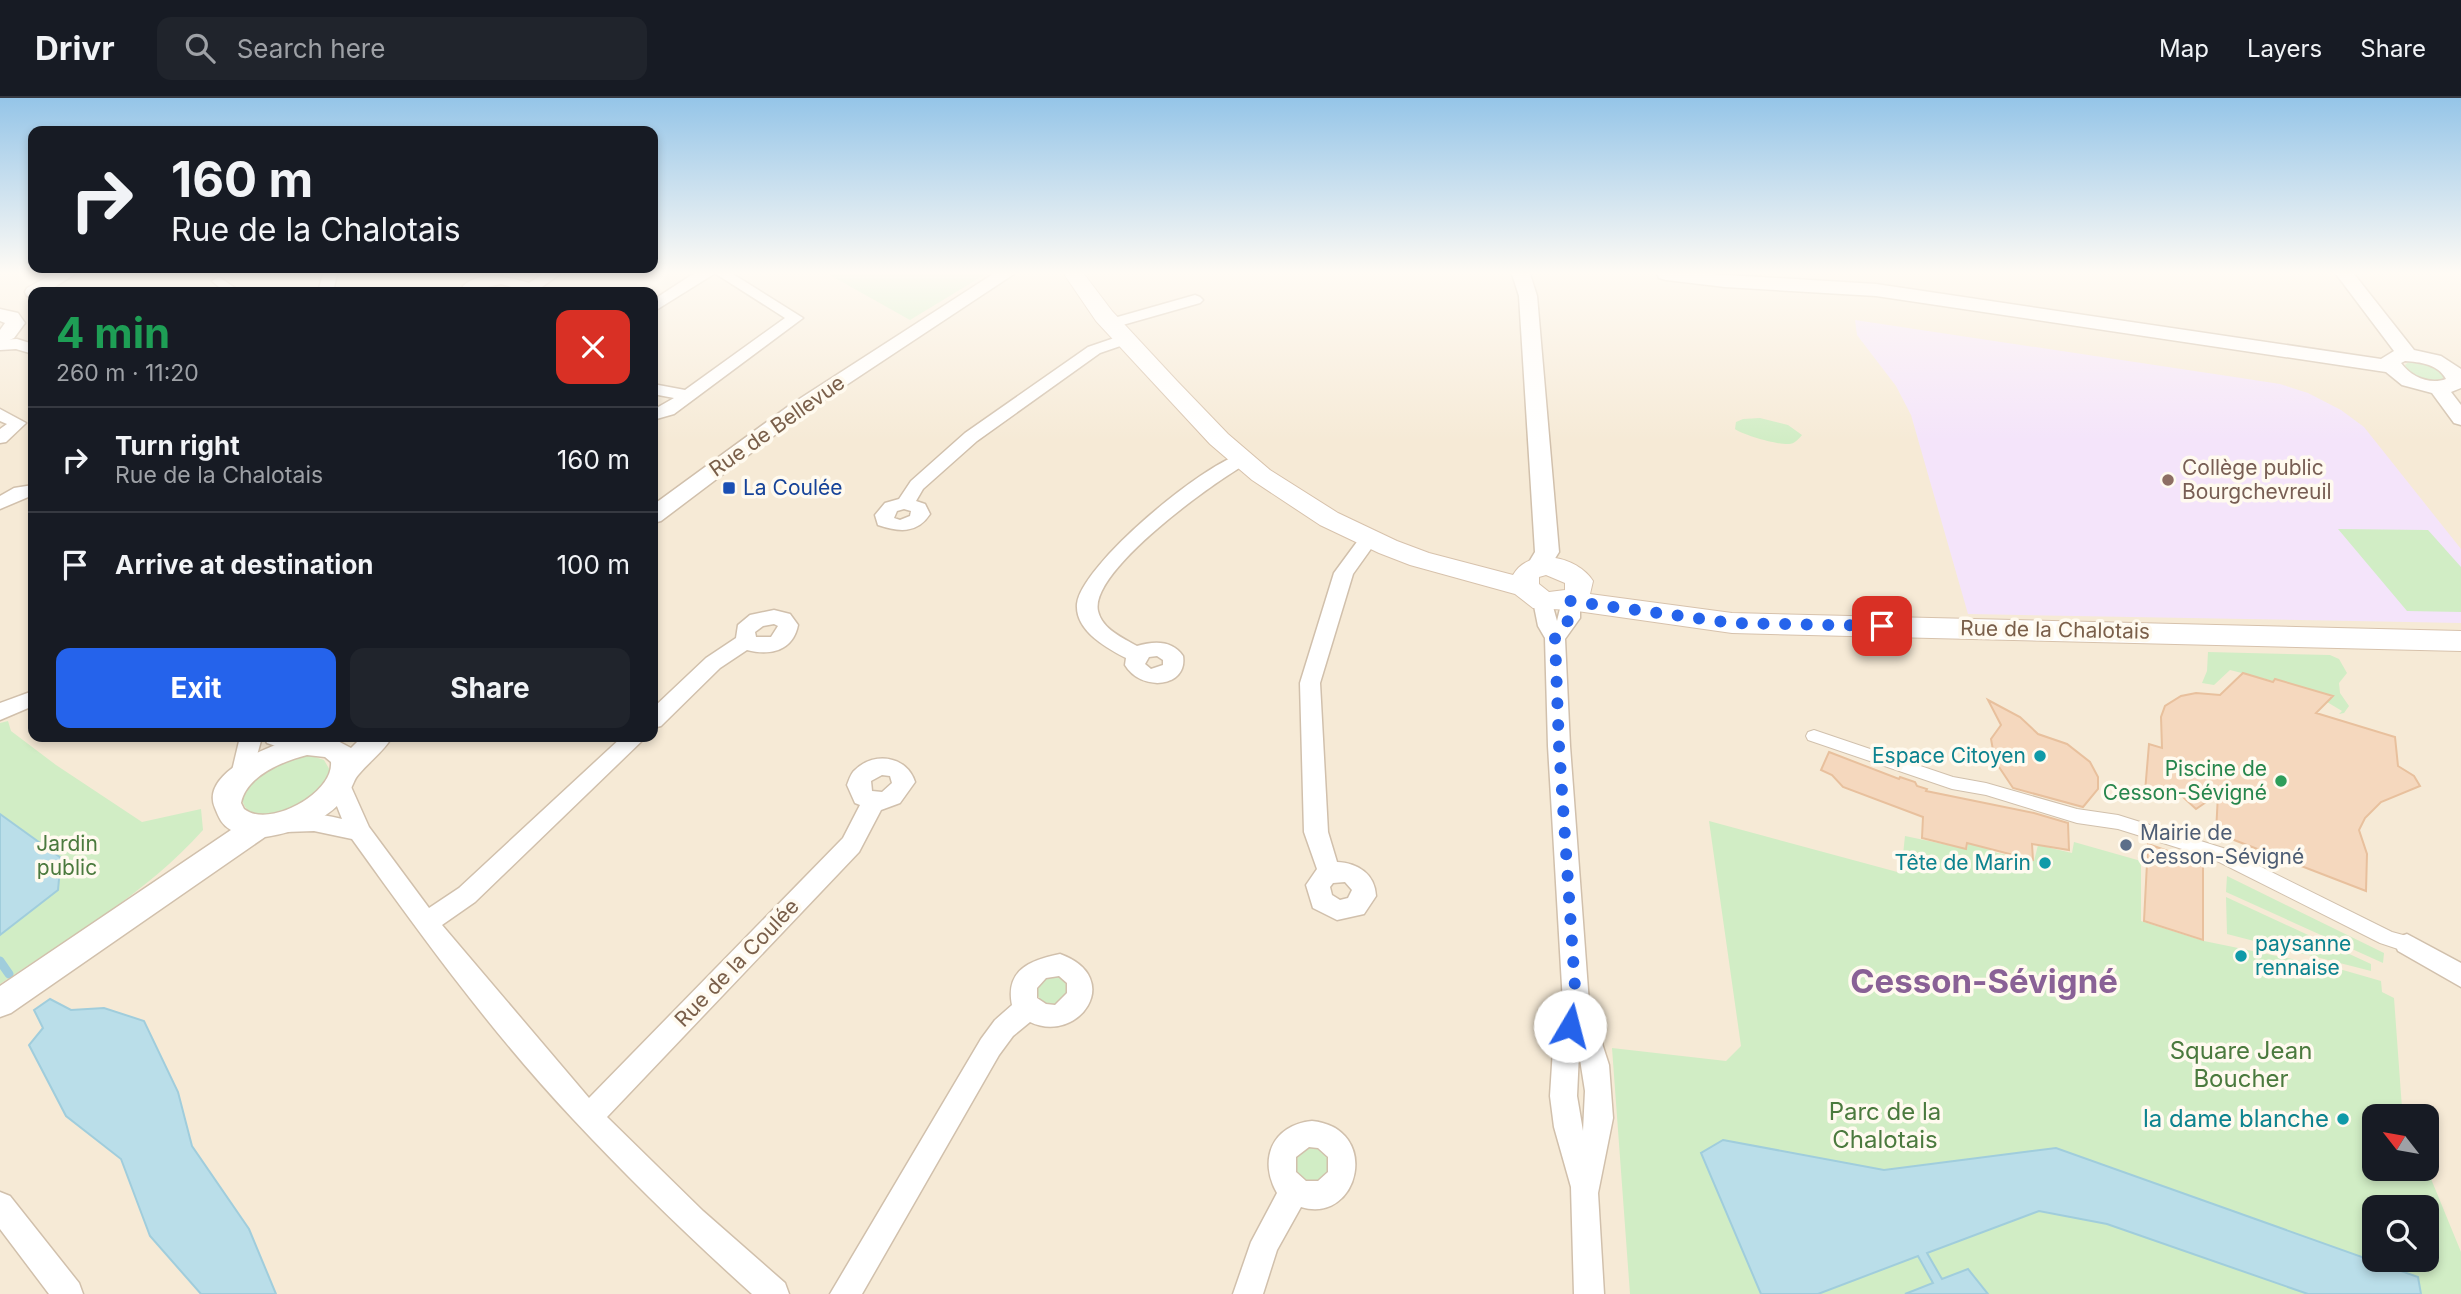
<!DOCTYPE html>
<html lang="en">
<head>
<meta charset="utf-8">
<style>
  :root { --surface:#171b24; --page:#20242c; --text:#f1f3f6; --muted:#9ea1a6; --line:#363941; --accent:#2563eb }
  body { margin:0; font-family:Inter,sans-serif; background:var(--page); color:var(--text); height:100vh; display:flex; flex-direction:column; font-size:26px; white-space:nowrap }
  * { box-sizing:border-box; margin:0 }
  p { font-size:23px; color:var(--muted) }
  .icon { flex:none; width:38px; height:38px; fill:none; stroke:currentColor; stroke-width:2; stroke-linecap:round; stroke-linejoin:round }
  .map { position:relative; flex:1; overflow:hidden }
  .panel { position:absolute; left:28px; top:189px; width:630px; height:455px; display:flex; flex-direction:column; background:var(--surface); border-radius:14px; box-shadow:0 4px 10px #0003 }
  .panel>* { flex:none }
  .top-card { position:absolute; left:28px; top:28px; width:630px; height:147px; border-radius:14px; box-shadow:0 4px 10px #0003; background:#171b24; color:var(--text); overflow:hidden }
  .needle { width:46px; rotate:301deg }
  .tools { position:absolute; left:2362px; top:1006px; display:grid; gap:14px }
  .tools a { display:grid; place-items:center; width:77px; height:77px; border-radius:14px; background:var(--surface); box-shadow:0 4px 10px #0003; font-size:35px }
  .pin { position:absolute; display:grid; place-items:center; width:60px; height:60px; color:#fff; margin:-30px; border-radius:14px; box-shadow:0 4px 10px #0006 }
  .me { position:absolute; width:77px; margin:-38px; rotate:8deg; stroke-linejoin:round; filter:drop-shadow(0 0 5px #0008) }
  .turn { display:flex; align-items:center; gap:24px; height:147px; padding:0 28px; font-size:32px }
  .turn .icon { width:91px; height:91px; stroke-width:2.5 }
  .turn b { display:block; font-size:49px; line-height:60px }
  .round { display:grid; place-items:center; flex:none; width:74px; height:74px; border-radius:14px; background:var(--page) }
  .summary { display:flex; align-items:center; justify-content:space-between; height:119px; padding:0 28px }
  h1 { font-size:42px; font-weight:700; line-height:52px; color:#1e9e55 }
  .primary-button { display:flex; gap:14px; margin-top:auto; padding:14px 28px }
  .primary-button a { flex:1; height:80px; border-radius:14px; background:var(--accent); color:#fff; font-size:28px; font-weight:700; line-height:80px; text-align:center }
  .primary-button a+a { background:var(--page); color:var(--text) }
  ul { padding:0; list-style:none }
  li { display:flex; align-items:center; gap:21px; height:105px; padding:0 28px; border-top:2px solid var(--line) }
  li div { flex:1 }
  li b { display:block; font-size:26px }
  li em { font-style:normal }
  header { display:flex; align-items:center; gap:42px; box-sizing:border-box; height:98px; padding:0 35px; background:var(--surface); border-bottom:2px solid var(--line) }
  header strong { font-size:33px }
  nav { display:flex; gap:38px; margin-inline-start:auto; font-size:24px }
  .search { width:490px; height:63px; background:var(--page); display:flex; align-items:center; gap:18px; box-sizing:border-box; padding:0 24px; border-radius:14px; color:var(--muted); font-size:26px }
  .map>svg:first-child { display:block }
  .residential { fill:#f6ead6; fill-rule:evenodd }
  .education { fill:#f4e4fa }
  .green { fill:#d1edc5; fill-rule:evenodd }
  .water { fill:#badee9; stroke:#a0cddc; stroke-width:2 }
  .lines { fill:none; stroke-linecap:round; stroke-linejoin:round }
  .stream { stroke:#a0cddc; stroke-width:9 }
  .building { fill:#f5d8be; stroke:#e8c09d; stroke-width:2 }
  .pedestrian-casing { stroke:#d1c0ac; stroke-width:2 }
  .minor-casing { stroke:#d1c0ac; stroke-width:3 }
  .tertiary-casing { stroke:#d1c0ac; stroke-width:3 }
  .secondary-casing { stroke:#d7c2ac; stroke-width:2 }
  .pedestrian { fill:#fff; fill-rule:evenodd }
  .minor { fill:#fff; fill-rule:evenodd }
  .tertiary { fill:#fff; fill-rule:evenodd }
  .secondary { fill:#fff; fill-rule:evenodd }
  .route { stroke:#2563eb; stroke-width:12; stroke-dasharray:0 21.6 }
  .education-dot { fill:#8d6e63; stroke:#fffaef; stroke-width:2.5 }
  .transit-dot { fill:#1a4fb4; stroke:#fffaef; stroke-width:2.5 }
  .culture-dot { fill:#0f9aa8; stroke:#fffaef; stroke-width:2.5 }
  .leisure-dot { fill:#2e9e5b; stroke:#fffaef; stroke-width:2.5 }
  .service-dot { fill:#5c6f8a; stroke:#fffaef; stroke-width:2.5 }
  .labels { text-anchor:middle; stroke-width:7; stroke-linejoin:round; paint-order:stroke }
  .street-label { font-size:21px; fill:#7a5f4a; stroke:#fffaef }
  .education-label { font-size:21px; fill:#785e54; stroke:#fffaef; text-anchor:start }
  .transit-label { font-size:21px; fill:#164399; stroke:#fffaef; text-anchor:start }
  .culture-label { font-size:21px; fill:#0d838f; stroke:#fffaef; text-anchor:end }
  .leisure-label { font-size:21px; fill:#27864d; stroke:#fffaef; text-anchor:end }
  .service-label { font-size:21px; fill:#4e5e75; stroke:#fffaef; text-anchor:start }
  .park-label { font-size:21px; fill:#4b7a3e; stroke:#fffaef }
  .near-park-label { font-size:24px; fill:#4b7a3e; stroke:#fffaef }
  .near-culture-label { font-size:24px; fill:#0d838f; stroke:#fffaef; text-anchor:end }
  .near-district-label { font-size:33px; font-weight:bold; fill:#896196; stroke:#fffaef }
</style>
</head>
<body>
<header>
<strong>Drivr</strong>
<div class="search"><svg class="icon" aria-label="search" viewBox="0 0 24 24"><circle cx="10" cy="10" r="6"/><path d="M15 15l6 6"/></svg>Search here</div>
<nav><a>Map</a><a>Layers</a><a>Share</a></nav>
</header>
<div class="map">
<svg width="2461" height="1196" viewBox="0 0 2461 1196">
  <rect width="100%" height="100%" fill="#fef7e8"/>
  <path class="residential" d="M 0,176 L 2461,176 L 2461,1196 L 0,1196 ZM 33,194 L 653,194 L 653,639 L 33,639 ZM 2375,1018 L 2427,1018 L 2427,1071 L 2375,1071 ZM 2375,1110 L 2427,1110 L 2427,1162 L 2375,1162 Z"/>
  <path class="education" d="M 1855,222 L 2241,280 L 2280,286 L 2308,295 L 2341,312 L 2364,329 L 2461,451 L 2461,525 L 1968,516 L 1911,317 L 1896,288 L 1857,237 Z"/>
  <path class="green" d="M 828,176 L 986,176 L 910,222 Z
    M 2410,263 L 2438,269 L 2445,280 C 2432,285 2416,280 2406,270 L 2405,267 Z
    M 1760,320 L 1788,327 L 1802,337 C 1799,341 1794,346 1789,346 C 1778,347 1743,337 1735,331 L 1736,324 L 1743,321 Z
    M 2338,431 L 2428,432 L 2461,469 L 2461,514 L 2407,513 Z
    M 2208,554 L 2330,557 L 2339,561 L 2347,575 L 2339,585 L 2340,595 L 2349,608 L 2344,615 L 2339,616 L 2342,613 L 2327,604 L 2332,598 L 2230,572 L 2214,587 L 2202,585 L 2207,573 Z
    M 8,623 L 11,633 L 56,667 L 142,724 L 201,711 L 203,732 C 146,796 70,839 0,886 L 0,625 Z
    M 309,657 L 324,662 L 331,674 C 327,681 323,693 317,698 C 304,709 254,729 244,707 C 232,681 290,658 309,657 Z
    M 1709,723 L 1901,775 L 1905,738 L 1967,751 L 1971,733 L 1992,737 L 1993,754 L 2034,763 L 2038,747 L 2072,755 L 2074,744 L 2141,763 L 2141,823 L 2204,843 L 2336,870 L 2381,883 L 2382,894 L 2394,900 L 2402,1010 L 2405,1018 L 2375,1018 L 2375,1071 L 2427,1071 L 2461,1154 L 2461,1196 L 1988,1196 L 1968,1171 L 1905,1196 L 1630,1196 L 1612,950 L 1726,963 L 1741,948 ZM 2375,1110 L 2427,1110 L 2427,1162 L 2375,1162 Z
    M 2227,778 L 2384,855 L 2383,865 L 2226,794 Z
    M 2226,799 L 2371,866 L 2371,873 L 2227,836 Z
    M1037 892a15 15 0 1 1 30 0a15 15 0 1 1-30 0Z
    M1295 1066a17 17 0 1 1 34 0a17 17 0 1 1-34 0Z"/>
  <path class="water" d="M 0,716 L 61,760 L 58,792 L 0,837 Z
    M 50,901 L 71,912 L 104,910 L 144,923 L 178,994 L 192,1048 L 249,1131 L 276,1196 L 201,1196 L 150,1138 L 121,1061 L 66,1018 L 29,947 L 43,930 L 34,912 Z
    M 1723,1042 L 1884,1072 L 2056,1050 L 2418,1179 L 2421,1196 L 2308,1196 L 2107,1126 L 2039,1113 L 1927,1155 L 1942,1181 L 1968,1171 L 1988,1196 L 1905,1196 L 1933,1185 L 1918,1158 L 1818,1196 L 1761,1196 L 1701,1055 Z"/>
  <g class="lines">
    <path class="stream" d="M 0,863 L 9,876"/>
  </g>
  <path class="building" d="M 2243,575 L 2273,584 L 2275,581 L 2333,598 L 2316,615 L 2395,639 L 2398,668 L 2414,678 L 2420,688 L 2381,704 L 2365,720 L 2359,732 L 2367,756 L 2366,793 L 2216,735 L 2218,696 L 2196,711 L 2170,687 L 2145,694 L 2149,646 L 2162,650 L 2161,619 L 2165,608 L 2181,598 L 2196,595 L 2220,597 Z
    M 1988,602 L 2020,619 L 2038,636 L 2067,646 L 2090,664 L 2098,679 L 2098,691 L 2083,709 L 2013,690 L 1995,663 L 1991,641 L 2001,627 Z
    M 1829,654 L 1899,681 L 1900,679 L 1915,684 L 1917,688 L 1927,691 L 1926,693 L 2034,715 L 2068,725 L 2069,752 L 2032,746 L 2033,762 L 1967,745 L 1966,751 L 1922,740 L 1923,719 L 1843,689 L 1832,677 L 1821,672 Z
    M 2148,746 L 2168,753 L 2168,758 L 2203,768 L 2203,842 L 2144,823 Z"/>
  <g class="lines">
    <defs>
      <path id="pedestrian" d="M 1814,632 L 1953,679 L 1986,685 L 2077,711 L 2118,717 L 2223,750 L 2392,834 L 2414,840 L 2416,846 L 2414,852 L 2407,854 L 2380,845 L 2211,760 L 2118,731 L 2077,725 L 1986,697 L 1952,691 L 1808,642 L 1806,638 L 1808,634 Z"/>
      <path id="minor" d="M 323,176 L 337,176 L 333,194 L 318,194 Z
        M 543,176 L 560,176 L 535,194 L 518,194 L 519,191 L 501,186 L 478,191 L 478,194 L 463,194 L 463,188 C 480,172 509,179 529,185 Z
        M 693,176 L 714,176 L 653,214 L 653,202 Z
        M 716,176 L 733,176 L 803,220 L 674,316 L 653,322 L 653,312 L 674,300 L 653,296 L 653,286 L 685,292 L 785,220 Z
        M 219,179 L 241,194 L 225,194 L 212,183 Z
        M 1195,197 L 1200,199 L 1203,202 L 1200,205 L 1112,230 L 1104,225 L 1107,222 Z
        M 1126,236 L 1132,238 L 1134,241 L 1132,244 L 1100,255 L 977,343 L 923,391 L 916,403 L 925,406 L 930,416 C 917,436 899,434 878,427 L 875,417 L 885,405 L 899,401 L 911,383 L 965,335 L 1088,249 ZM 904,411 L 911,413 L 910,418 L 900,422 L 894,420 L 897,413 Z
        M 17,241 L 33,246 L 33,256 L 16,251 L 0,252 L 0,242 Z
        M 0,311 L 26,325 L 6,344 L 0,345 L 0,331 L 7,326 L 0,323 Z
        M 1242,356 L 1248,357 L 1251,361 L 1248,365 C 1215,383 1089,473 1098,513 C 1102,531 1123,540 1137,548 C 1154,543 1172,542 1183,558 C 1188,590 1141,594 1125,567 L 1126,560 C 1107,550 1075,533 1077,506 C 1081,467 1204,365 1242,356 ZM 1157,558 L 1163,562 L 1163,567 L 1151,571 L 1145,566 L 1149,559 Z
        M 33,387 L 33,397 L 0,411 L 0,398 L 14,390 Z
        M 1369,435 L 1378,441 L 1353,476 L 1320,585 L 1328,734 L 1337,764 C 1358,765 1375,776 1376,798 L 1364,816 L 1337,822 L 1313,810 L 1306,787 L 1317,771 L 1304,734 L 1300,585 L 1334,475 L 1362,437 ZM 1345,784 L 1352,792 L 1348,800 L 1340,802 L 1332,797 L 1330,789 L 1333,785 Z
        M 1543,496 L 1550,498 L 1557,523 L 1563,498 L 1577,498 L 1580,503 L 1580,520 L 1565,541 L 1570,648 L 1589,905 L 1609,967 L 1613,1020 L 1598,1095 L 1604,1196 L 1574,1196 L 1571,1089 L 1554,1029 L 1550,998 L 1553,951 L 1563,905 L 1548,648 L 1545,540 L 1538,528 L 1533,503 L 1536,498 ZM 1579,955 L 1585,993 L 1583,1033 L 1577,998 Z
        M 774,512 L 790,516 L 798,527 C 793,553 770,558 747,552 L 720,570 L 661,628 L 653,630 L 653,610 L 706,560 L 736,540 L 738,527 L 750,517 ZM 774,526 L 778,528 L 771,539 L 756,539 L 755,534 L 763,528 Z
        M 33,593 L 33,608 L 0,622 L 0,605 Z
        M 240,639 L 262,639 L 250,683 L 242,685 L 234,683 L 231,677 Z
        M 264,639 L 297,639 L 307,642 L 310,648 L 307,654 L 299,656 L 267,645 Z
        M 622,639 L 646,639 L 475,804 L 442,827 L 589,1000 L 843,740 L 860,707 L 855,705 L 847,687 C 849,682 851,675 855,672 C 874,653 907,658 915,684 L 900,705 L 881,712 L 859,754 L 607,1019 L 703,1113 L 785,1185 L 789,1196 L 752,1196 C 690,1140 630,1082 573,1021 C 491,934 421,837 352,741 L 314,733 L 285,734 L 277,731 L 274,725 L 277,719 C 298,712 321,716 342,721 L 329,688 L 332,682 L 340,679 L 348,682 L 369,729 L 429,810 L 459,790 ZM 882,677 L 890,678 L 892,685 L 882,694 L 872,693 L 871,683 Z
        M 2407,836 L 2461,865 L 2461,889 L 2398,853 L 2395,846 L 2398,839 Z
        M 1060,856 C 1126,880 1078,947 1030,924 L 1013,938 L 999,957 L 862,1196 L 830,1196 L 981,941 L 995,922 L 1012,907 C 1005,872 1030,862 1060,856 ZM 1059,878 L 1067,885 L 1067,895 L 1055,907 L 1046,906 L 1037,900 L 1037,890 L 1046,880 Z
        M 1312,1023 C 1382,1030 1359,1127 1301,1109 L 1277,1152 L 1263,1196 L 1233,1196 L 1251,1144 L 1277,1095 C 1258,1062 1272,1027 1312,1023 ZM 1309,1049 L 1318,1050 L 1328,1059 L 1328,1074 L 1318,1083 L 1306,1083 L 1296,1074 L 1296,1059 Z
        M 0,1094 L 10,1098 L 79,1185 L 83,1196 L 49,1196 L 0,1131 Z"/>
      <path id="tertiary" d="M 53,176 L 75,176 L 47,194 L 33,194 L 33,199 L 27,198 L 25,194 L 27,190 Z
        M 993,176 L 1014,176 L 804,315 L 661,423 L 653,425 L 653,407 L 790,307 Z
        M 1512,176 L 1530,176 L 1537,198 L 1559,454 L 1546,475 L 1538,477 L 1530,475 L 1526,469 L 1535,454 L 1519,198 Z
        M 1657,176 L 1711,176 L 1876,186 L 2381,261 L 2394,253 L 2336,176 L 2354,176 L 2414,252 L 2441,258 L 2461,271 L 2461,290 L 2451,294 L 2461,307 L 2461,327 L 2454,325 L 2432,295 L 2402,287 L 2386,274 L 1876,198 L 1725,189 L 1666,182 L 1659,180 ZM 2405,263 C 2420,264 2438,266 2446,281 C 2430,287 2411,279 2401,265 Z
        M 0,211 L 18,215 L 25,225 L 14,240 L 0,246 L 0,232 L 5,225 L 0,223 Z
        M 300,639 L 332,640 L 351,650 L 362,639 L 392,639 C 384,653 370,663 359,676 C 354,681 353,688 349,694 C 330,722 297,734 265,739 L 11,915 L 0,919 L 0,888 L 231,732 C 222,727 219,720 215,710 C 199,674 275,645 300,639 ZM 307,657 L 325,659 L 331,664 C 334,695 269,731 244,711 L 241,705 C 246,678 283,663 307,657 Z"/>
      <path id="secondary" d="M 1064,176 L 1084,176 L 1112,213 L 1177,283 L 1228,336 L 1270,372 L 1338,415 L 1397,443 L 1429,455 L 1513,477 C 1530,448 1577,458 1593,483 L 1590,496 L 1732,515 L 2461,533 L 2461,553 L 1732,535 L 1570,512 L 1533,510 L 1515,496 L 1410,467 L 1379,455 L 1320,427 L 1252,382 L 1210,346 L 1096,223 ZM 1546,477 L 1565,485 L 1565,492 L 1549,494 L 1539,486 L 1539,479 Z"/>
    </defs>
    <use href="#pedestrian" class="pedestrian-casing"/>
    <use href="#minor" class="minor-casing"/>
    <use href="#tertiary" class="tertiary-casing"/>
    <use href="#secondary" class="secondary-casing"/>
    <use href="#pedestrian" class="pedestrian"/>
    <use href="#minor" class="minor"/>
    <use href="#tertiary" class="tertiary"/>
    <use href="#secondary" class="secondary"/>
  </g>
  <linearGradient id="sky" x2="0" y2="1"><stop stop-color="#95c5e8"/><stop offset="0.51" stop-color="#fffbf5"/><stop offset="1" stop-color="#fffbf5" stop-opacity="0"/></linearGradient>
  <rect width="2461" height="343" fill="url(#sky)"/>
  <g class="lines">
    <path class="route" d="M 1570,928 L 1576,905 L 1559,648 L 1555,540 L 1570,520 L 1570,503 L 1732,525 L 1882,528"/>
  </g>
  <circle class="education-dot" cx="2168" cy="382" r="7"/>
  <rect class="transit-dot" x="722" y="383" width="14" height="14" rx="3.5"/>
  <g class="culture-dot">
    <circle cx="2040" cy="658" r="7"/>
    <circle cx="2045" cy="765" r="7"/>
    <circle cx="2241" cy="858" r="7"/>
    <circle cx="2343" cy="1021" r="7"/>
  </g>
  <circle class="leisure-dot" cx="2281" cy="683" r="7"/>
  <circle class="service-dot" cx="2126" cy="747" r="7"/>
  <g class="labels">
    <g class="street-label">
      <text transform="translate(777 328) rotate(-35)" y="7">Rue de Bellevue</text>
      <text transform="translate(2055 532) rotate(1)" y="7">Rue de la Chalotais</text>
      <text transform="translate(737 865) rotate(-46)" y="7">Rue de la Coulée</text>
    </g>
    <g class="education-label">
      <text x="2182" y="377">Collège public<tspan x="2182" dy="24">Bourgchevreuil</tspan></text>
    </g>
    <g class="transit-label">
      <text x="743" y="397">La Coulée</text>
    </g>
    <g class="culture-label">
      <text x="2026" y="665">Espace Citoyen</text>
      <text x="2031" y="772">Tête de Marin</text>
      <text x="2255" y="853" text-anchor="start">paysanne<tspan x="2255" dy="24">rennaise</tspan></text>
    </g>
    <g class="leisure-label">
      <text x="2267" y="678">Piscine de<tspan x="2267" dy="24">Cesson-Sévigné</tspan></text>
    </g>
    <g class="service-label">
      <text x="2140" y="742">Mairie de<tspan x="2140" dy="24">Cesson-Sévigné</tspan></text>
    </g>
    <g class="park-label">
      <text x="67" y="753">Jardin<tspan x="67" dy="24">public</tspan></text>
    </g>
    <g class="near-park-label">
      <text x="2241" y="961">Square Jean<tspan x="2241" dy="28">Boucher</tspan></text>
      <text x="1885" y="1022">Parc de la<tspan x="1885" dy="28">Chalotais</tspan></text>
    </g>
    <g class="near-culture-label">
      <text x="2329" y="1029">la dame blanche</text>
    </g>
    <g class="near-district-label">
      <text x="1984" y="895">Cesson-Sévigné</text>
    </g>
  </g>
</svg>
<div class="tools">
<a><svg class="needle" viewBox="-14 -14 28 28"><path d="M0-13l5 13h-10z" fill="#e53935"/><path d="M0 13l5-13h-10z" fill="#9ea1a6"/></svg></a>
<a><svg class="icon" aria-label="search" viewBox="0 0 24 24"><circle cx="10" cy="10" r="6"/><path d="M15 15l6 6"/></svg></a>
</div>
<div class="pin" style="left:1882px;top:528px;background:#d93025"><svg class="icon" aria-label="arrive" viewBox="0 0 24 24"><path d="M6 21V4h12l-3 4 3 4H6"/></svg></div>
<svg class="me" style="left:1570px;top:928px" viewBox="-20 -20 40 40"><circle r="19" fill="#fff"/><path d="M0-13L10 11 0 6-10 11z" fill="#2563eb"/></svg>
<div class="top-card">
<div class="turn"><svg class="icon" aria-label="right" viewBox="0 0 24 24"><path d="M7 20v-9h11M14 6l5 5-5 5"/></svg><div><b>160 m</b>Rue de la Chalotais</div></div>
</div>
<section class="panel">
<div class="summary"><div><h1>4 min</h1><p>260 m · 11:20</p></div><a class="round" style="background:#d93025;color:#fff"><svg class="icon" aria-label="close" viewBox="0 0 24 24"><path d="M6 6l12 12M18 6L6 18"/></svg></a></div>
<ul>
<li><svg class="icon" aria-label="right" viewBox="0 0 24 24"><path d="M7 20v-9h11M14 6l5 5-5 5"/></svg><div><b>Turn right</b><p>Rue de la Chalotais</p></div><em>160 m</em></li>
<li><svg class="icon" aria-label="arrive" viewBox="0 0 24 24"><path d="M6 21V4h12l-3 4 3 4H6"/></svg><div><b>Arrive at destination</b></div><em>100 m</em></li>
</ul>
<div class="primary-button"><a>Exit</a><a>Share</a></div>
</section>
</div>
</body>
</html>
